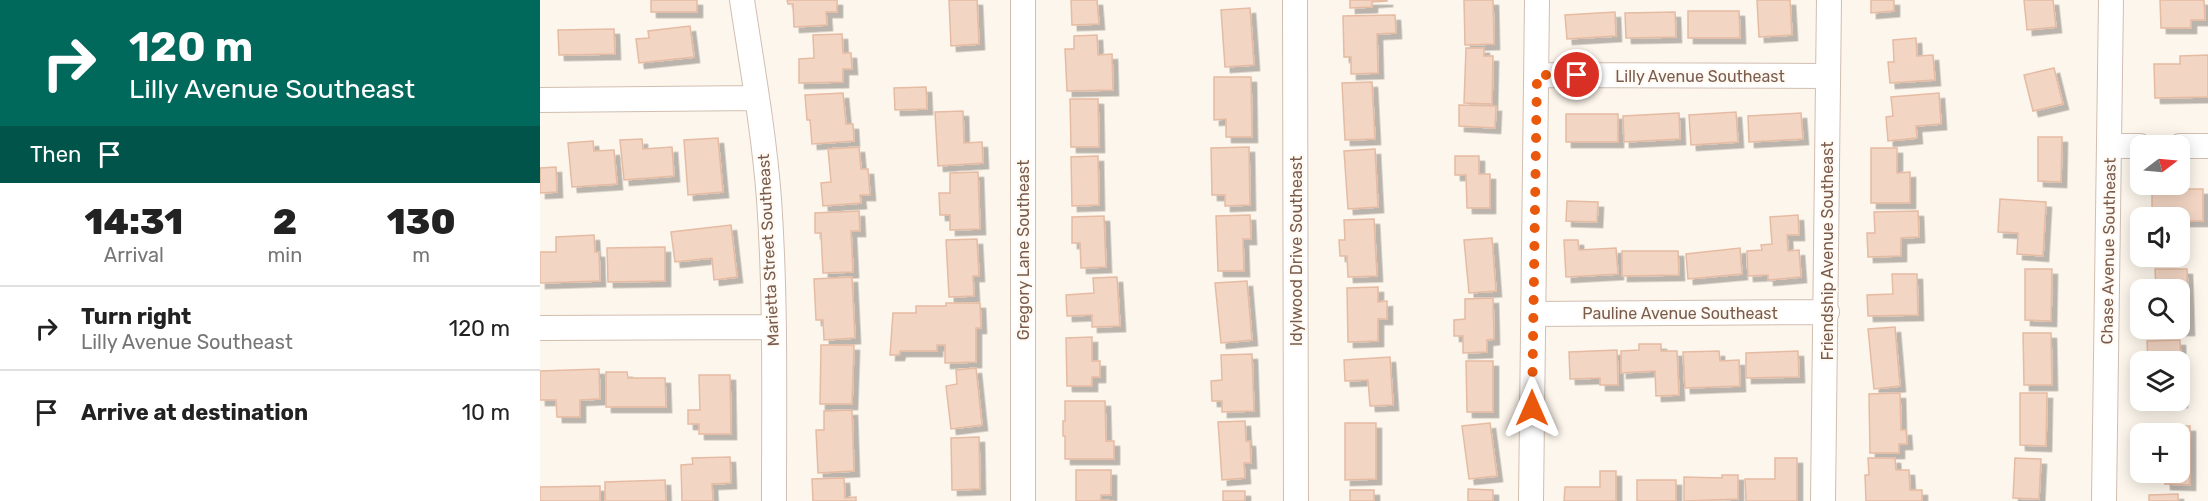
<!DOCTYPE html>
<html lang="en">
<head>
<meta charset="utf-8">
<style>
  :root { --surface:#fff; --page:#f6f6f6; --text:#222; --muted:#767676; --line:#e0e0e0 }
  body { margin:0; font-family:Rubik,sans-serif; background:var(--page); color:var(--text); height:100vh; display:flex; flex-direction:column; font-size:22px; white-space:nowrap }
  * { box-sizing:border-box; margin:0 }
  p { font-size:20px; color:var(--muted) }
  .icon { flex:none; width:33px; height:33px; fill:none; stroke:currentColor; stroke-width:2; stroke-linecap:round; stroke-linejoin:round }
  .map { position:relative; flex:1; overflow:hidden }
  .details { display:flex; flex-direction:column; background:var(--surface); width:540px }
  .details>* { flex:none }
  .guide { background:#00695c; color:#fff; overflow:hidden }
  .needle { width:39px; rotate:74deg }
  .tools { position:absolute; left:1590px; top:135px; display:grid; gap:12px }
  .tools a { display:grid; place-items:center; width:60px; height:60px; border-radius:12px; background:var(--surface); box-shadow:0 3px 15px #0003; font-size:30px }
  .pin { position:absolute; display:grid; place-items:center; width:51px; height:51px; color:#fff; margin:-26px; border:3px solid #fff; border-radius:50%; box-shadow:0 2px 6px #0007 }
  .me { position:absolute; width:66px; margin:-33px; rotate:0deg; stroke-linejoin:round; filter:drop-shadow(0 0 4px #0008) }
  .turn { display:flex; align-items:center; gap:21px; height:126px; padding:0 30px; font-size:27px }
  .turn .icon { width:78px; height:78px; stroke-width:2.5 }
  .turn b { display:block; font-size:42px; line-height:51px }
  .then { display:flex; align-items:center; height:57px; padding:0 30px; background:#0003; gap:12px; font-size:22px }
  .eta { display:flex; justify-content:space-evenly; align-items:center; height:102px; text-align:center }
  .eta b { font-size:36px; font-weight:800; line-height:42px }
  ul { padding:0; list-style:none }
  li { display:flex; align-items:center; gap:18px; height:84px; padding:0 30px; border-top:2px solid var(--line) }
  li div { flex:1 }
  li b { display:block; font-size:22px }
  li em { font-style:normal }
  main { display:flex; flex:1; min-height:0 }
  .map>svg:first-child { display:block }
  .building { fill:#f3d5c3; stroke:#e6bba3; stroke-width:1.5; filter:url(#shadow) }
  .lines { fill:none; stroke-linecap:round; stroke-linejoin:round }
  .minor-casing { stroke:#d1beb0; stroke-width:26 }
  .minor { stroke:#fff; stroke-width:24 }
  .route { stroke:#ea580c; stroke-width:10; stroke-dasharray:0 18 }
  .labels { text-anchor:middle; stroke-width:4.5; stroke-linejoin:round; paint-order:stroke }
  .street-label { font-size:16px; fill:#7a5c4d; stroke:#fffaf3 }
</style>
</head>
<body>
<main>
<section class="details">
<div class="guide">
<div class="turn"><svg class="icon" aria-label="right" viewBox="0 0 24 24"><path d="M7 20v-9h11M14 6l5 5-5 5"/></svg><div><b>120 m</b>Lilly Avenue Southeast</div></div>
<div class="then">Then<svg class="icon" aria-label="arrive" viewBox="0 0 24 24"><path d="M6 21V4h12l-3 4 3 4H6"/></svg></div>
</div>
<div class="eta">
<div><b>14:31</b><p>Arrival</p></div>
<div><b>2</b><p>min</p></div>
<div><b>130</b><p>m</p></div>
</div>
<ul>
<li><svg class="icon" aria-label="right" viewBox="0 0 24 24"><path d="M7 20v-9h11M14 6l5 5-5 5"/></svg><div><b>Turn right</b><p>Lilly Avenue Southeast</p></div><em>120 m</em></li>
<li><svg class="icon" aria-label="arrive" viewBox="0 0 24 24"><path d="M6 21V4h12l-3 4 3 4H6"/></svg><div><b>Arrive at destination</b></div><em>10 m</em></li>
</ul>
</section>
<div class="map">
<svg width="1668" height="501" viewBox="0 0 1668 501">
  <defs>
    <filter id="shadow"><feDropShadow dx="5.5" dy="5.5" stdDeviation="0" flood-color="#0004"/></filter>
  </defs>
  <rect width="100%" height="100%" fill="#fdf6ec"/>
  <path class="building" d="M 111,0 L 157,0 L 157,12 L 111,12 Z
    M 247,0 L 297,0 L 297,12 L 286,12 L 287,25 L 254,27 L 253,4 L 248,4 Z
    M 409,0 L 437,0 L 439,44 L 411,46 Z
    M 531,0 L 557,0 L 559,24 L 532,25 Z
    M 810,0 L 847,0 L 847,1 L 832,2 L 832,7 L 810,8 Z
    M 924,0 L 953,0 L 954,44 L 925,45 Z
    M 1217,0 L 1250,0 L 1252,35 L 1219,37 Z
    M 1331,0 L 1354,0 L 1354,11 L 1331,13 Z
    M 1484,0 L 1513,0 L 1516,27 L 1487,30 Z
    M 1620,0 L 1664,0 L 1665,20 L 1651,20 L 1651,28 L 1621,28 Z
    M 710,8 L 714,65 L 685,67 L 681,10 Z
    M 1148,11 L 1199,11 L 1200,38 L 1148,38 Z
    M 1075,12 L 1076,36 L 1027,39 L 1025,15 Z
    M 1135,12 L 1136,37 L 1086,38 L 1085,13 Z
    M 855,15 L 856,33 L 837,34 L 838,73 L 811,74 L 811,57 L 804,57 L 803,16 Z
    M 150,26 L 154,57 L 99,63 L 96,39 L 109,38 L 108,31 Z
    M 74,29 L 75,54 L 19,55 L 18,30 Z
    M 302,34 L 303,53 L 311,53 L 312,69 L 303,69 L 303,82 L 259,83 L 259,59 L 274,58 L 273,35 Z
    M 557,35 L 558,55 L 572,54 L 573,90 L 527,91 L 525,49 L 534,49 L 534,36 Z
    M 1376,38 L 1377,56 L 1393,55 L 1395,80 L 1350,83 L 1348,62 L 1354,62 L 1353,40 Z
    M 926,48 L 944,48 L 944,56 L 953,56 L 952,104 L 924,103 Z
    M 1668,55 L 1668,97 L 1615,98 L 1614,64 L 1640,64 L 1640,56 Z
    M 1514,68 L 1523,104 L 1493,111 L 1484,75 Z
    M 674,77 L 711,77 L 712,137 L 686,137 L 686,119 L 674,120 Z
    M 832,82 L 835,139 L 805,140 L 802,83 Z
    M 386,87 L 387,109 L 355,110 L 354,88 Z
    M 303,93 L 306,124 L 313,124 L 314,141 L 272,144 L 270,120 L 267,120 L 265,95 Z
    M 1399,93 L 1401,124 L 1376,126 L 1377,138 L 1348,141 L 1346,117 L 1353,116 L 1351,97 Z
    M 530,99 L 558,99 L 559,147 L 531,147 Z
    M 919,105 L 956,106 L 955,128 L 919,126 Z
    M 423,111 L 424,143 L 442,142 L 443,163 L 398,166 L 395,112 Z
    M 1196,112 L 1198,142 L 1151,145 L 1149,115 Z
    M 1139,113 L 1140,139 L 1084,142 L 1083,116 Z
    M 1261,113 L 1263,139 L 1209,142 L 1208,116 Z
    M 1026,114 L 1078,114 L 1078,142 L 1026,142 Z
    M 1498,137 L 1522,137 L 1521,182 L 1498,181 Z
    M 178,138 L 183,192 L 148,195 L 144,140 Z
    M 102,139 L 103,149 L 132,147 L 134,176 L 84,180 L 80,140 Z
    M 53,141 L 54,151 L 74,150 L 77,184 L 32,187 L 28,143 Z
    M 319,147 L 321,169 L 328,169 L 330,195 L 320,195 L 321,203 L 283,206 L 281,183 L 291,182 L 288,149 Z
    M 709,147 L 710,205 L 685,206 L 685,195 L 672,195 L 671,148 Z
    M 1331,148 L 1357,148 L 1357,173 L 1370,172 L 1370,203 L 1331,203 Z
    M 835,149 L 838,207 L 808,209 L 804,151 Z
    M 558,156 L 559,205 L 532,206 L 531,157 Z
    M 915,156 L 939,156 L 939,174 L 950,174 L 950,208 L 927,208 L 926,175 L 915,175 Z
    M 16,167 L 17,192 L 0,193 L 0,168 Z
    M 438,172 L 440,229 L 410,230 L 410,215 L 400,215 L 399,193 L 410,193 L 410,173 Z
    M 1612,189 L 1663,189 L 1663,221 L 1641,221 L 1640,239 L 1640,218 L 1612,218 Z
    M 1460,199 L 1506,202 L 1503,256 L 1477,254 L 1478,233 L 1458,232 Z
    M 1027,201 L 1058,202 L 1057,222 L 1026,221 Z
    M 319,211 L 320,231 L 311,231 L 313,272 L 283,273 L 281,233 L 275,233 L 275,213 Z
    M 1378,211 L 1379,237 L 1361,238 L 1361,256 L 1328,257 L 1327,233 L 1335,233 L 1334,212 Z
    M 710,215 L 711,239 L 703,239 L 704,271 L 678,271 L 676,216 Z
    M 1258,215 L 1259,235 L 1247,235 L 1248,251 L 1259,250 L 1261,277 L 1228,280 L 1228,275 L 1208,276 L 1207,251 L 1222,250 L 1221,245 L 1232,244 L 1230,217 Z
    M 564,216 L 566,267 L 541,268 L 540,243 L 532,243 L 532,217 Z
    M 834,219 L 837,276 L 808,277 L 807,256 L 800,256 L 799,240 L 805,240 L 804,220 Z
    M 191,225 L 197,277 L 174,280 L 172,258 L 135,262 L 131,232 Z
    M 54,235 L 55,252 L 59,252 L 60,281 L 0,283 L 0,252 L 16,252 L 16,237 Z
    M 952,238 L 956,291 L 929,293 L 924,240 Z
    M 437,239 L 439,276 L 433,276 L 434,296 L 409,297 L 406,240 Z
    M 1024,240 L 1038,240 L 1039,250 L 1076,248 L 1078,274 L 1026,277 Z
    M 125,247 L 125,281 L 68,282 L 67,248 Z
    M 1200,248 L 1202,274 L 1148,279 L 1146,254 Z
    M 1082,251 L 1138,251 L 1139,275 L 1082,276 Z
    M 1485,269 L 1512,269 L 1511,321 L 1485,320 Z
    M 1615,269 L 1647,269 L 1649,330 L 1617,330 L 1617,328 L 1640,328 L 1640,290 L 1616,290 Z
    M 1352,274 L 1377,274 L 1378,315 L 1328,316 L 1327,295 L 1353,294 Z
    M 312,277 L 315,338 L 284,340 L 283,320 L 276,320 L 274,279 Z
    M 577,277 L 580,326 L 552,327 L 552,315 L 527,316 L 526,295 L 554,293 L 553,278 Z
    M 707,281 L 712,340 L 681,343 L 675,283 Z
    M 838,287 L 838,302 L 847,301 L 847,319 L 838,319 L 838,341 L 808,342 L 807,288 Z
    M 953,298 L 954,339 L 947,340 L 947,352 L 923,353 L 923,336 L 914,336 L 914,320 L 925,319 L 925,299 Z
    M 406,303 L 440,303 L 441,328 L 436,328 L 436,362 L 405,363 L 405,345 L 397,345 L 397,351 L 360,351 L 359,355 L 350,355 L 353,313 L 376,313 L 376,306 L 406,306 Z
    M 1355,327 L 1360,386 L 1334,389 L 1328,329 Z
    M 1483,333 L 1511,333 L 1512,385 L 1484,385 Z
    M 552,337 L 552,361 L 560,361 L 560,377 L 552,377 L 552,386 L 527,386 L 526,338 Z
    M 1640,340 L 1642,402 L 1609,403 L 1609,400 L 1640,400 L 1640,362 L 1608,362 L 1607,341 Z
    M 1099,344 L 1121,344 L 1121,351 L 1137,351 L 1139,395 L 1116,396 L 1115,371 L 1081,373 L 1081,351 L 1099,350 Z
    M 281,345 L 314,345 L 312,404 L 280,404 Z
    M 1077,350 L 1078,385 L 1060,385 L 1060,378 L 1030,379 L 1029,352 Z
    M 1179,351 L 1180,361 L 1199,360 L 1200,386 L 1145,388 L 1143,352 Z
    M 1258,351 L 1259,377 L 1206,378 L 1206,353 Z
    M 712,354 L 714,411 L 682,412 L 682,401 L 672,401 L 671,381 L 682,380 L 681,355 Z
    M 850,357 L 853,405 L 830,406 L 828,380 L 805,381 L 804,360 Z
    M 926,361 L 953,361 L 953,412 L 927,412 Z
    M 436,368 L 442,425 L 411,429 L 406,386 L 417,384 L 416,370 Z
    M 59,369 L 60,399 L 40,400 L 40,417 L 17,417 L 16,400 L 0,400 L 0,371 Z
    M 66,372 L 87,372 L 88,378 L 125,378 L 126,407 L 66,407 Z
    M 159,375 L 190,375 L 191,434 L 159,434 L 159,424 L 148,424 L 148,410 L 160,410 Z
    M 1360,393 L 1361,430 L 1366,430 L 1367,444 L 1359,444 L 1359,453 L 1330,453 L 1329,394 Z
    M 1480,393 L 1507,393 L 1506,446 L 1480,445 Z
    M 525,401 L 565,401 L 566,441 L 574,441 L 574,459 L 525,459 L 525,436 L 523,436 L 523,421 L 525,421 Z
    M 312,410 L 314,471 L 278,473 L 276,430 L 284,430 L 284,411 Z
    M 705,421 L 706,441 L 710,441 L 711,463 L 704,463 L 705,478 L 682,480 L 678,422 Z
    M 805,423 L 836,423 L 836,479 L 805,480 Z
    M 950,423 L 957,476 L 929,479 L 922,426 Z
    M 1610,426 L 1650,426 L 1650,485 L 1625,484 L 1625,472 L 1640,472 L 1640,434 L 1609,434 Z
    M 439,437 L 440,489 L 412,490 L 411,438 Z
    M 190,457 L 191,483 L 172,484 L 173,501 L 142,501 L 141,465 L 153,464 L 152,458 Z
    M 1235,458 L 1257,458 L 1257,501 L 1206,501 L 1205,479 L 1235,479 Z
    M 1328,458 L 1355,458 L 1356,470 L 1369,470 L 1370,490 L 1382,490 L 1382,501 L 1326,501 L 1325,475 L 1329,475 Z
    M 1475,458 L 1501,459 L 1499,499 L 1473,498 Z
    M 536,470 L 571,470 L 571,495 L 561,495 L 561,500 L 573,501 L 536,501 Z
    M 1060,471 L 1076,471 L 1076,501 L 1024,501 L 1025,487 L 1060,487 Z
    M 1182,475 L 1198,475 L 1198,499 L 1144,501 L 1144,477 L 1182,478 Z
    M 304,478 L 305,498 L 316,497 L 316,501 L 273,501 L 272,479 Z
    M 125,480 L 126,501 L 65,501 L 65,482 Z
    M 1097,480 L 1136,480 L 1136,501 L 1097,501 Z
    M 60,486 L 60,501 L 0,501 L 0,487 Z
    M 928,489 L 953,490 L 953,501 L 928,501 Z
    M 810,490 L 834,490 L 834,501 L 810,501 Z
    M 683,491 L 705,491 L 705,501 L 683,501 Z
    M 1638,494 L 1638,501 L 1609,501 L 1609,495 Z"/>
  <g class="lines">
    <defs>
      <path id="minor" d="M 202,0 C 212,66 224,133 229,199 C 236,300 234,401 234,501
        M 483,0 L 483,501
        M 755,0 L 756,501
        M 997,75 L 1288,76
        M 0,100 L 217,98
        M 1569,146 L 1600,146
        M 1640,146 L 1668,146
        M 993,314 L 1287,312
        M 0,328 L 234,327
        M 991,501 L 997,0
        M 1283,501 L 1289,0
        M 1564,501 L 1571,0"/>
    </defs>
    <use href="#minor" class="minor-casing"/>
    <use href="#minor" class="minor"/>
  </g>
  <g class="lines">
    <path class="route" d="M 992,408 L 997,75 L 1037,75"/>
  </g>
  <g class="labels">
    <g class="street-label">
      <text x="1160" y="82">Lilly Avenue Southeast</text>
      <text transform="translate(228 250) rotate(-93)" y="6">Marietta Street Southeast</text>
      <text transform="translate(483 250) rotate(-90)" y="6">Gregory Lane Southeast</text>
      <text transform="translate(756 251) rotate(-90)" y="6">Idylwood Drive Southeast</text>
      <text transform="translate(1287 251) rotate(-90)" y="6">Friendship Avenue Southeast</text>
      <text transform="translate(1568 251) rotate(-89)" y="6">Chase Avenue Southeast</text>
      <text x="1140" y="319">Pauline Avenue Southeast</text>
    </g>
  </g>
</svg>
<div class="tools">
<a><svg class="needle" viewBox="-14 -14 28 28"><path d="M0-13l5 13h-10z" fill="#e53935"/><path d="M0 13l5-13h-10z" fill="#767676"/></svg></a>
<a><svg class="icon" aria-label="sound" viewBox="0 0 24 24"><path d="M4 9h4l5-4v14l-5-4H4zM17 9q2 3 0 6"/></svg></a>
<a><svg class="icon" aria-label="search" viewBox="0 0 24 24"><circle cx="10" cy="10" r="6"/><path d="M15 15l6 6"/></svg></a>
<a><svg class="icon" aria-label="layers" viewBox="0 0 24 24"><path d="M12 4l9 5-9 5-9-5zM3 14l9 5 9-5"/></svg></a>
<a>+</a>
</div>
<div class="pin" style="left:1037px;top:75px;background:#d93025"><svg class="icon" aria-label="arrive" viewBox="0 0 24 24"><path d="M6 21V4h12l-3 4 3 4H6"/></svg></div>
<svg class="me" style="left:992px;top:408px" viewBox="-20 -20 40 40"><path d="M0-17L14 15 0 8-14 15z" fill="#ea580c" stroke="#fff" stroke-width="4"/></svg>
</div>
</main>
</body>
</html>
